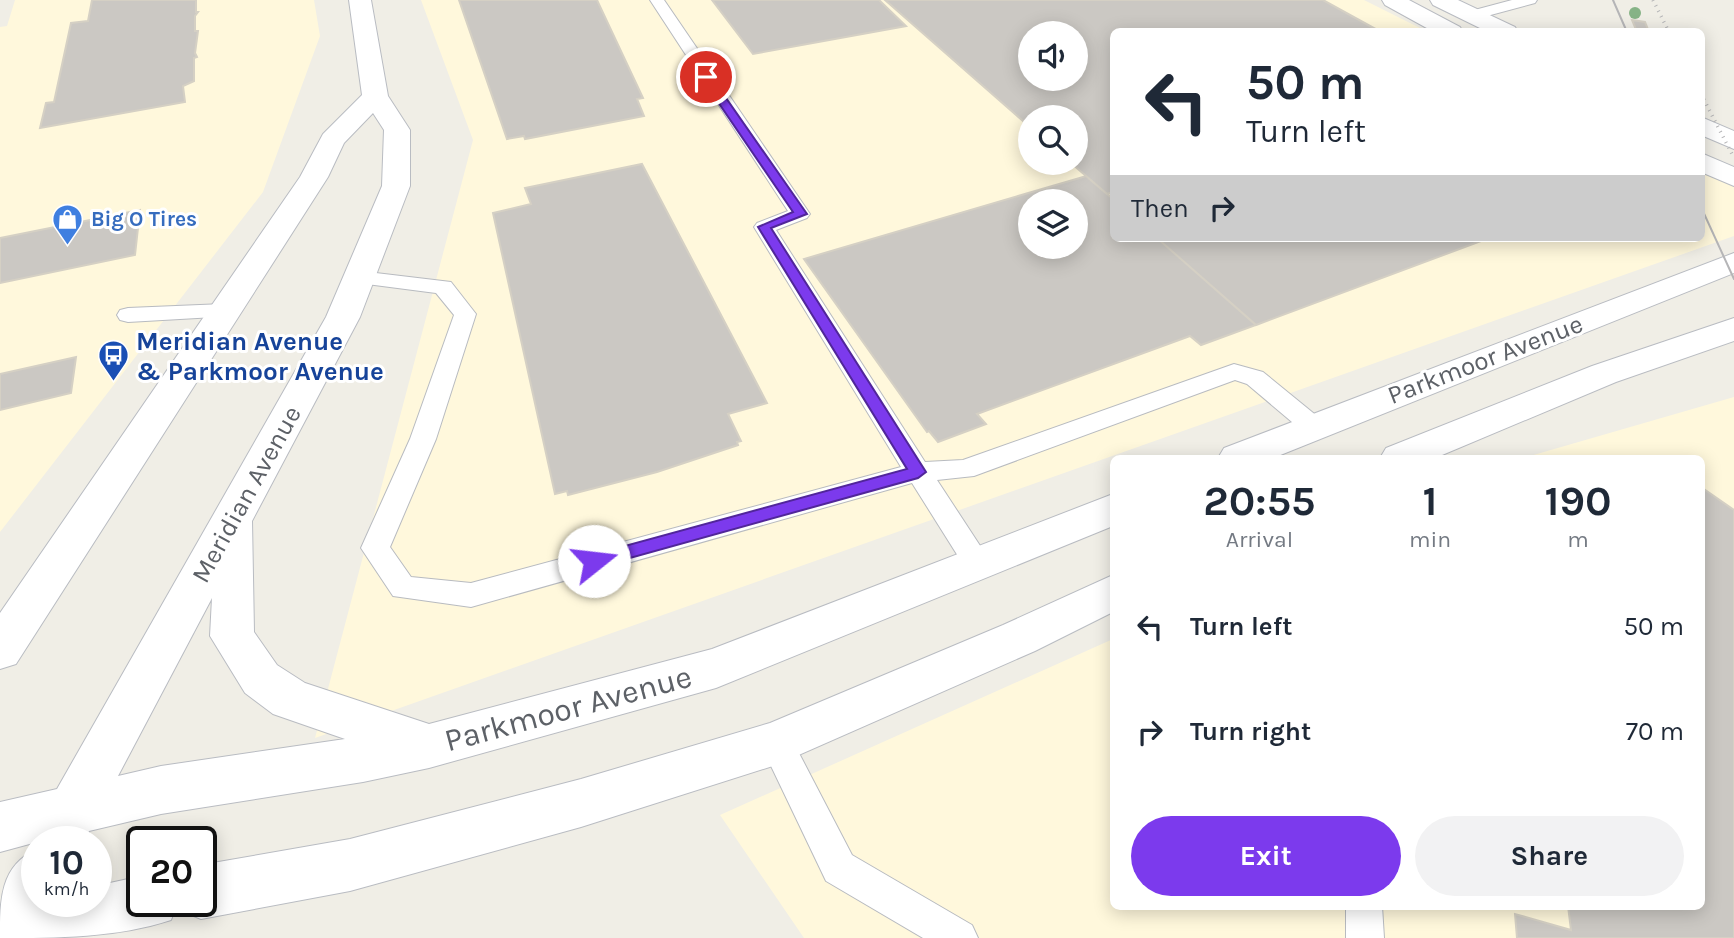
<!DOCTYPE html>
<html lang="en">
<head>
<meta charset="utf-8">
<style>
  :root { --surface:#fff; --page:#f2f2f3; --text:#1f2937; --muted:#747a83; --accent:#7c3aed }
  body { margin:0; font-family:Karla,sans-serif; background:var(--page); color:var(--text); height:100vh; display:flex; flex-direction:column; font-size:26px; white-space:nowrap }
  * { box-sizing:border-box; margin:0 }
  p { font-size:23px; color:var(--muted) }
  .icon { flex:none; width:38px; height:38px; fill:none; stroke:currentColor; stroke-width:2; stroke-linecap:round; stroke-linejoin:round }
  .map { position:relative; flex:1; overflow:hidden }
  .drawer { position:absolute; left:1110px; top:455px; width:595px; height:455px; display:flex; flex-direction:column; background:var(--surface); border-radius:10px; box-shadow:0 4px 18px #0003 }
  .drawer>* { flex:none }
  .guide { position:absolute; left:1110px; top:28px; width:595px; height:214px; border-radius:10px; box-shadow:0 4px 18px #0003; background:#fff; color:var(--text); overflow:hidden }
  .buttons { position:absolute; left:1018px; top:21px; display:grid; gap:14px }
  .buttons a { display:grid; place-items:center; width:70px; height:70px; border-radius:50%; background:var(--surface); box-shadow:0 4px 18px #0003; font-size:35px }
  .speed { position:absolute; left:21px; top:826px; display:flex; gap:14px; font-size:35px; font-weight:700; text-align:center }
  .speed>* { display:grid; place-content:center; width:91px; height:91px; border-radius:50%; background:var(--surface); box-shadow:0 4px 18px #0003; line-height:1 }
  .speed small { font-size:18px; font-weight:400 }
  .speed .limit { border:4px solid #111; border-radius:10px; background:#fff; color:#111 }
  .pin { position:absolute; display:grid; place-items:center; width:60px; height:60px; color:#fff; margin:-30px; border:4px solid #fff; border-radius:50%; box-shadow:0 2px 7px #0007 }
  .me { position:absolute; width:77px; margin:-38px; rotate:74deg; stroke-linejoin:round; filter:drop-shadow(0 0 5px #0008) }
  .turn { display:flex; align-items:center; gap:24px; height:147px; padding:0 21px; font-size:32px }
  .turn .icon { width:91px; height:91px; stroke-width:2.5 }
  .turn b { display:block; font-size:49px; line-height:60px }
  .then { display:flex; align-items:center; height:66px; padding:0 21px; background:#0003; gap:14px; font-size:26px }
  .eta { display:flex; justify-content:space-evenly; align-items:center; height:119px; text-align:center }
  .eta b { font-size:42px; font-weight:700; line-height:49px }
  .action { display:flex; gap:14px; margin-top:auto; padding:14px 21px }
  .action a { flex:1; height:80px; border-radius:42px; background:var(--accent); color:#fff; font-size:28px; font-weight:700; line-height:80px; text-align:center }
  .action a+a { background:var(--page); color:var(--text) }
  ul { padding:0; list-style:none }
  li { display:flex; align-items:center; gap:21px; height:105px; padding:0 21px }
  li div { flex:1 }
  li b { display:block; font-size:26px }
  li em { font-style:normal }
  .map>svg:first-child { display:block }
  .commercial { fill:#fff8dc; fill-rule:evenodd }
  .building { fill:#cbc8c3; stroke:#d5d0c4; stroke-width:2; fill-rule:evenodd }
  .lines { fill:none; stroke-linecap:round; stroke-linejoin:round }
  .lane-casing { stroke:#b8bbc0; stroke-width:2 }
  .secondary-casing { stroke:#b9bcc2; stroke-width:2 }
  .lane { fill:#fff; fill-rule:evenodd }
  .secondary { fill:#fff; fill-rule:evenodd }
  .tram { stroke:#b5b5b7; stroke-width:2 }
  .rail { stroke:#b5b5b7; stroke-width:3.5; stroke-dasharray:1 5; stroke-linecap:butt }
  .tree { fill:#86b386 }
  .route { fill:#7c3aed; stroke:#51269a; stroke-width:2 }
  .labels { text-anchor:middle; stroke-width:6; stroke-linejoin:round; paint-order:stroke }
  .far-shop-label { font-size:21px; font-weight:bold; fill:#366cbe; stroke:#fff; text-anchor:start }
  .transit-label { font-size:26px; font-weight:bold; fill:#164399; stroke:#fff; text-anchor:start }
  .street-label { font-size:26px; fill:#5d6167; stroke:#fff }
  .near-street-label { font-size:32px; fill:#5d6167; stroke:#fff }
</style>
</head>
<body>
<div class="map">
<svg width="1734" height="938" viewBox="0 0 1734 938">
  <rect width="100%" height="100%" fill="#f0eee6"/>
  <path class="commercial" d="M 15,0 L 314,0 L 320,36 L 263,192 L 0,532 L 0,27 L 7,26 Z
    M 421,0 L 1364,0 L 1426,31 L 1113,32 L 1113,238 L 1701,238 L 1701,170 L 1734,187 L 1734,236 L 315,738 L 473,140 ZM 1031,33 L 1076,33 L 1076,79 L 1031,79 ZM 1031,117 L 1076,117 L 1076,163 L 1031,163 ZM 1031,201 L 1076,201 L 1076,247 L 1031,247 Z
    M 1734,397 L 1734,938 L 804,938 L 720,815 L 1113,639 L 1113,906 L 1701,906 L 1701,458 L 1523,458 Z"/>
  <path class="building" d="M 92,0 L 196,0 L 196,12 L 198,12 L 195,16 L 195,31 L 198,31 L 195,53 L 197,57 L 194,58 L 194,81 L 183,86 L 185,102 L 40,128 L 46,103 L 54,102 L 71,23 L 88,21 Z
    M 459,0 L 597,0 L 643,98 L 637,99 L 644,116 L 525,139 L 524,136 L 507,139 Z
    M 712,0 L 879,0 L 906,26 L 753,54 Z
    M 885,0 L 1323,0 L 1381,32 L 1113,32 L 1113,192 L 1107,194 L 1071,163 L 1076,163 L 1076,117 L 1031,117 L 1031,128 ZM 1031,33 L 1076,33 L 1076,79 L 1031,79 Z
    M 1632,20 L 1645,22 L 1649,32 L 1637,32 Z
    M 642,164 L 767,403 L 728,414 L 741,441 L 737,442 L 738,445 L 657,472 L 568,495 L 567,491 L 555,494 L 493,213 L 531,204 L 525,188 Z
    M 1086,176 L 1113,199 L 1113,238 L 1157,238 L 1256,325 L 1201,345 L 1190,336 L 977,414 L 986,424 L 938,442 L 929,431 L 927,432 L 804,259 ZM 1031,201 L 1076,201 L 1076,247 L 1031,247 Z
    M 140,210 L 135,255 L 0,283 L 0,238 Z
    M 1157,238 L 1489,238 L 1256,325 Z
    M 76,357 L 71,393 L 0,410 L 0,374 Z
    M 1701,487 L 1734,510 L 1734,938 L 1517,938 L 1515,914 L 1571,930 L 1568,906 L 1701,906 Z"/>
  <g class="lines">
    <defs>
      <path id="lane" d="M 650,0 L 664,0 L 810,214 L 807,218 L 776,230 L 925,462 L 963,460 L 1234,364 L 1263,372 L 1323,421 L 1327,427 L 1323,433 L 1314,436 L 1305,433 L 1247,384 L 1235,380 L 974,476 L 937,480 L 992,564 L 988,572 L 978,575 L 968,572 L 912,483 L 471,607 L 393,596 L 361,548 L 410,439 L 454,315 L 436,293 L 359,283 L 351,282 L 348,277 L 351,272 L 359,271 L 451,282 L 476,314 L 436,439 L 390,547 L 411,577 L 471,583 L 901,467 L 754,227 L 757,223 L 788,211 Z
        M 1512,0 L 1537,0 L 1535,3 L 1472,20 L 1464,15 L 1467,12 Z
        M 224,304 L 232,306 L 235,311 L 232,316 L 128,322 L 120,320 L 117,315 L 120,310 L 128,308 Z
        M 776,728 L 788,732 L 852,855 L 972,925 L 978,938 L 923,938 L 826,881 L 760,743 L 764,732 Z
        M 1346,906 L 1382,906 L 1384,938 L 1346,938 Z"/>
      <path id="secondary" d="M 349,0 L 371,0 L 388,96 L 410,130 L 410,186 L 360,317 L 252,521 L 254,632 L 277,665 L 305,683 L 429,724 L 712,649 L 1113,494 L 1113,526 L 716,688 L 429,768 L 363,782 L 161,814 L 89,831 L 84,842 L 37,842 L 0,852 L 0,802 L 57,789 L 326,317 L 382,186 L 384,130 L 373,113 L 344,143 L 328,177 L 16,664 L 0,669 L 0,613 L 300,177 L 323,134 L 362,95 ZM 212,598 L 210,636 L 245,693 L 273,714 L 345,739 L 161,766 L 118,776 Z
        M 1382,0 L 1409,0 L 1460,27 L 1463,32 L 1434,32 L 1385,5 Z
        M 1430,0 L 1458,0 L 1515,27 L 1518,32 L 1488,32 L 1433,5 Z
        M 1701,117 L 1734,131 L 1734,149 L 1701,135 Z
        M 1701,153 L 1734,167 L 1734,186 L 1701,172 Z
        M 1734,253 L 1734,273 L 1273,458 L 1218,458 L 1224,448 Z
        M 1734,318 L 1734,341 L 1616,382 L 1435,458 L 1380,458 L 1386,448 L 1592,366 Z
        M 1113,575 L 1113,612 L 1035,651 L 776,765 L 581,827 L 350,891 L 201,919 L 182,911 L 178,902 L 171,920 C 116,938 58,938 0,938 C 0,899 0,866 37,849 L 37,901 L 96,901 L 96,886 L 142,876 L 142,901 L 201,901 L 201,865 L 350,839 L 581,779 L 770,723 L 1003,625 Z"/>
    </defs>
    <use href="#lane" class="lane-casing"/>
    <use href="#secondary" class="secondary-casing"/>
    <use href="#lane" class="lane"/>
    <use href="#secondary" class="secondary"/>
    <path class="tram" d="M 1613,0 L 1627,32
      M 1701,207 L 1734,279"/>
    <path class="rail" d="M 1653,0 L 1669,32
      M 1701,94 L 1734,158"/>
  </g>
  <circle class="tree" cx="1635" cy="13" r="6"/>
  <path class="route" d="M 703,75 L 710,75 L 807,214 L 771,228 L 926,472 L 918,478 L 594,568 L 588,566 L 585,561 L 588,556 L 907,469 L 758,227 L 793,212 L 701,77 Z"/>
  <defs>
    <symbol id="shop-pin" viewBox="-11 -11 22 30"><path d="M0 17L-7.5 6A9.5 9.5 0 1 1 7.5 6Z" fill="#3f7fe0" stroke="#fff"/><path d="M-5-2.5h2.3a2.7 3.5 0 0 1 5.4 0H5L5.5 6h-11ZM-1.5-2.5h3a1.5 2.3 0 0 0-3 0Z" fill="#fff"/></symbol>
    <symbol id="bus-pin" viewBox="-11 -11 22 30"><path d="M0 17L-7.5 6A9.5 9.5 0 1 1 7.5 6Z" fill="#1a4fb4" stroke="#fff"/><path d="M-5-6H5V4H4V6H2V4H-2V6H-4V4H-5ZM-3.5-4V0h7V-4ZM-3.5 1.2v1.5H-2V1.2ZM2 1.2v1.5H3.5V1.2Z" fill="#fff"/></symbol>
  </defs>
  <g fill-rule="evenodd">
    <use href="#shop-pin" x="50" y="202" width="35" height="47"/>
    <use href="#bus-pin" x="96" y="338" width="35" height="47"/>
  </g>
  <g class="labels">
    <g class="far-shop-label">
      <text x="91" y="226">Big O Tires</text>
    </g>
    <g class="transit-label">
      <text x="136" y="350">Meridian Avenue<tspan x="136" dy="30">&amp; Parkmoor Avenue</tspan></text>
    </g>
    <g class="street-label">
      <text transform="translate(1485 359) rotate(-21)" y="9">Parkmoor Avenue</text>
      <text transform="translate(246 494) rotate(-61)" y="9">Meridian Avenue</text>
    </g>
    <g class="near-street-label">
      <text transform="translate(568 708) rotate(-15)" y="11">Parkmoor Avenue</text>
    </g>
  </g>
</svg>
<div class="buttons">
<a><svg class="icon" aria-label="sound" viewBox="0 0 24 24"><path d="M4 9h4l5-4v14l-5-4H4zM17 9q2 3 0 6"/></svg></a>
<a><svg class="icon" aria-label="search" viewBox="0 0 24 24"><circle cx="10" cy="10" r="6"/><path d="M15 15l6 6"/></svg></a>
<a><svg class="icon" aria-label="layers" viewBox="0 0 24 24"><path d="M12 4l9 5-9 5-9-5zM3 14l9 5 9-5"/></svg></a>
</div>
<div class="speed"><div>10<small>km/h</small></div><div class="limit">20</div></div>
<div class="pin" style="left:706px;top:77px;background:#d93025"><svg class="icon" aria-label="arrive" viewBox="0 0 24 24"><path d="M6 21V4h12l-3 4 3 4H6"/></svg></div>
<svg class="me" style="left:594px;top:561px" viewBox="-20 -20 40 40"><circle r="19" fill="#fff"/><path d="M0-13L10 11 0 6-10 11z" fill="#7c3aed"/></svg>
<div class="guide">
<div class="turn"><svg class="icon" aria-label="left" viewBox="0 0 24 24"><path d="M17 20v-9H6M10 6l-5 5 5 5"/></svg><div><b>50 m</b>Turn left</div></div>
<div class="then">Then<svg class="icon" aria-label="right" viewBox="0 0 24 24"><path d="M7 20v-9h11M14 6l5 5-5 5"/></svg></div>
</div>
<section class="drawer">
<div class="eta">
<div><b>20:55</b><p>Arrival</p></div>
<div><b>1</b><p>min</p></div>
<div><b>190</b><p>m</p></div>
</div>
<ul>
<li><svg class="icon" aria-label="left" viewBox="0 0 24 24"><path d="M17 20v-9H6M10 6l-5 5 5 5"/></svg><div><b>Turn left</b></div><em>50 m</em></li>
<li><svg class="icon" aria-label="right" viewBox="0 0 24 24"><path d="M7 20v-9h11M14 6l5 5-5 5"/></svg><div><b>Turn right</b></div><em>70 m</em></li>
</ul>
<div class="action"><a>Exit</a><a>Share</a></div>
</section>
</div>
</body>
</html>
